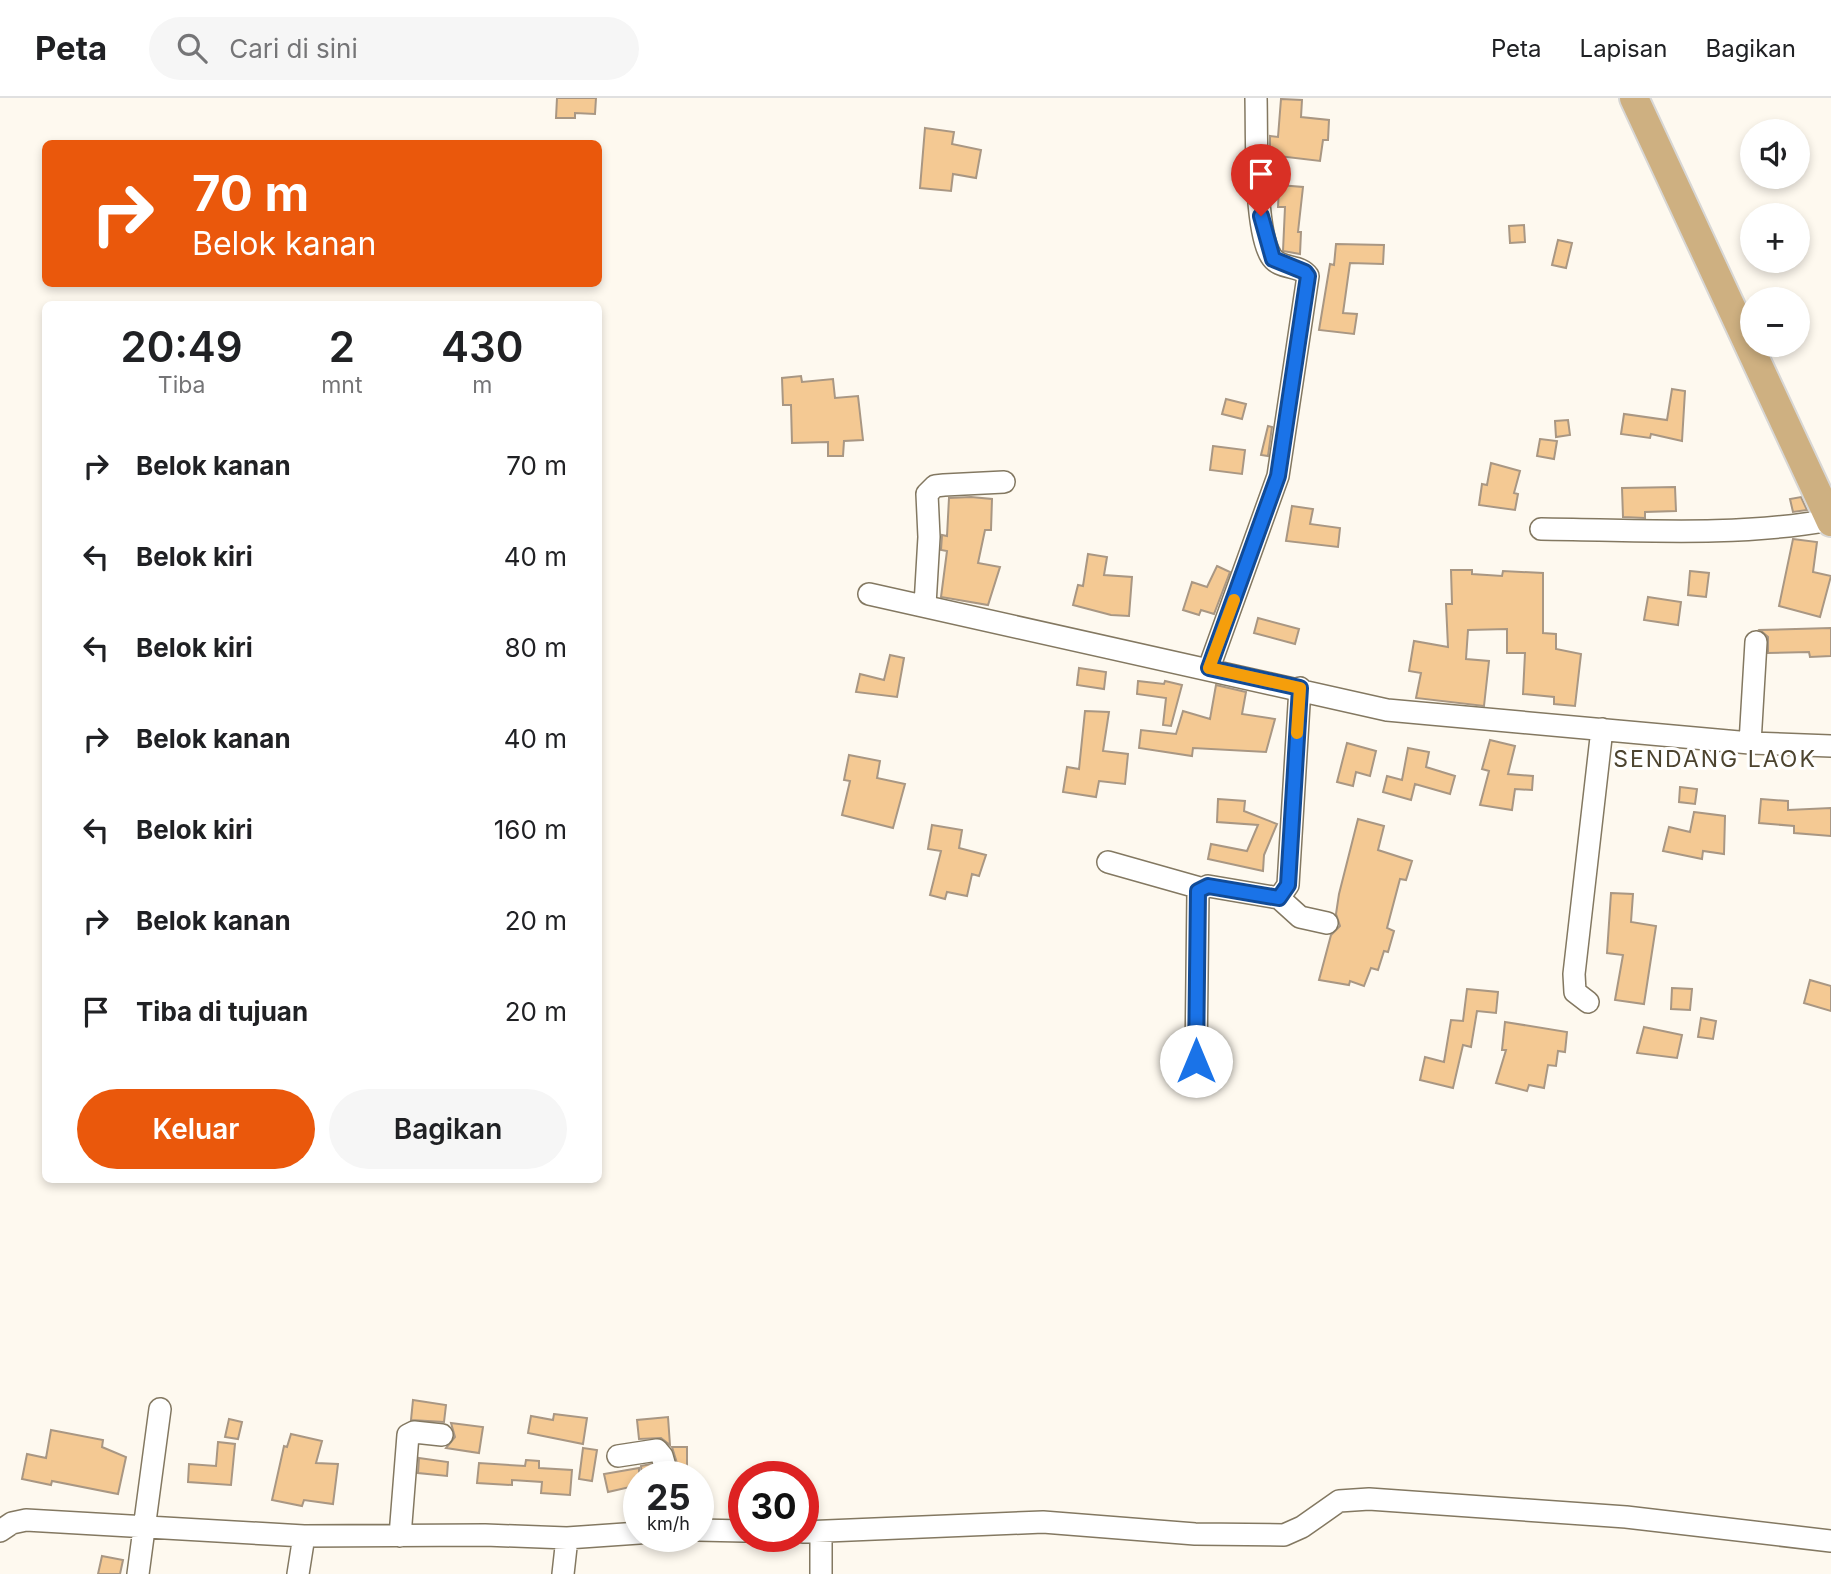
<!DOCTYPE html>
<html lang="id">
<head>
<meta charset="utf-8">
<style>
  :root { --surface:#fff; --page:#f6f6f6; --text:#202124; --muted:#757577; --line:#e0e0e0; --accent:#ea580c }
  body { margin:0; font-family:Inter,sans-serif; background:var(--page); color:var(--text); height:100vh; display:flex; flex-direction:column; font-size:26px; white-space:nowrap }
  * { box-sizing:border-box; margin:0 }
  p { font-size:23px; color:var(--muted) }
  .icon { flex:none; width:38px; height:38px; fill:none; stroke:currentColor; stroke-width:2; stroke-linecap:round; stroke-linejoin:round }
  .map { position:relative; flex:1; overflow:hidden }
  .details { position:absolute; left:42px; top:203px; width:560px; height:882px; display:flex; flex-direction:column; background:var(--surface); border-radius:10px; box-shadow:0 4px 10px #0003 }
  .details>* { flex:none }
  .top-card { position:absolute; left:42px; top:42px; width:560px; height:147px; border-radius:10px; box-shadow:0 4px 10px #0003; background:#ea580c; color:#fff; overflow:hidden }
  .fabs { position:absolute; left:1740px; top:21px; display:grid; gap:14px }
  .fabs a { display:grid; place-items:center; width:70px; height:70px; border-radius:50%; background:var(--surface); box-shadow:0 4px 10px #0003; font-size:35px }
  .speed { position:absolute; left:623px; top:1363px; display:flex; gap:14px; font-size:35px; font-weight:700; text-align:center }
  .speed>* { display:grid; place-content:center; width:91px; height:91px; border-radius:50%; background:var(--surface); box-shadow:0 4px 10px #0003; line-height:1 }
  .speed small { font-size:18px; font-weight:400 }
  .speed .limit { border:10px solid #d22; background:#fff; color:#111 }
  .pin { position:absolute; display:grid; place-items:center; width:60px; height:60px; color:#fff; margin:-72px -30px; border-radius:50% 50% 50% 0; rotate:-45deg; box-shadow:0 0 7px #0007 }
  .pin .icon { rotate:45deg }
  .me { position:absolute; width:77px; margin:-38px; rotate:0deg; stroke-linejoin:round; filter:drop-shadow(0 0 5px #0008) }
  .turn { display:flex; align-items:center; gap:24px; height:147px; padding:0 35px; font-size:32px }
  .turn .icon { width:91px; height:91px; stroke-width:2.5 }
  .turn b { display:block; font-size:49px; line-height:60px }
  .eta { display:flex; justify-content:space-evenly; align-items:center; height:119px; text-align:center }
  .eta b { font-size:42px; font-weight:600; line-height:49px }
  .cta { display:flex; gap:14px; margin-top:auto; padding:14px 35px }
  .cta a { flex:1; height:80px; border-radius:42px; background:var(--accent); color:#fff; font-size:28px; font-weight:600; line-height:80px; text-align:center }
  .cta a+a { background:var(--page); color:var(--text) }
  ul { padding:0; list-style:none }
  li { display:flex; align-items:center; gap:21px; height:91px; padding:0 35px }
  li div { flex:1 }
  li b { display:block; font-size:26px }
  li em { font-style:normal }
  header { display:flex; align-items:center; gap:42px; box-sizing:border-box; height:98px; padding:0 35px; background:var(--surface); border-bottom:2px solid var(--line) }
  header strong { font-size:33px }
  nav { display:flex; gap:38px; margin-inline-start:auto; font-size:24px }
  .search { width:490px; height:63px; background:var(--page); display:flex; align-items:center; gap:18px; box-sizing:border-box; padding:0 24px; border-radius:38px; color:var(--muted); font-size:26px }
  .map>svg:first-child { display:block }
  .building { fill:#f4c993; stroke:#a99783; stroke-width:2 }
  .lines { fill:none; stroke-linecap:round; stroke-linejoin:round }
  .minor-casing { stroke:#837861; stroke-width:24 }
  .major-casing { stroke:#d8d7d5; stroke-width:32 }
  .minor { stroke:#fff; stroke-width:21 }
  .major { stroke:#ceb081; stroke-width:28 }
  .route-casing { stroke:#114b97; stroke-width:18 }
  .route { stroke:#1a73e8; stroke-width:12 }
  .slow { stroke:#f59e0b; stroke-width:12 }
  .labels { text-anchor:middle; stroke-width:6; stroke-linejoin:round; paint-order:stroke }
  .quarter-label { font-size:23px; letter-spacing:2px; fill:#4d442f; stroke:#fff }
</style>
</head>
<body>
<header>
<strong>Peta</strong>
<div class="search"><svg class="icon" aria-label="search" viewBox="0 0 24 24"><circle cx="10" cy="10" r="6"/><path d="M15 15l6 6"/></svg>Cari di sini</div>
<nav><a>Peta</a><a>Lapisan</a><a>Bagikan</a></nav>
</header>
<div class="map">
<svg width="1831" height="1476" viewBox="0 0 1831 1476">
  <rect width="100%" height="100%" fill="#fef9ef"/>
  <path class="building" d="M 557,0 L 596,0 L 595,16 L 575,15 L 575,20 L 556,20 Z
    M 1281,1 L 1302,2 L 1301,19 L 1329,22 L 1328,42 L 1323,42 L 1320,63 L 1270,57 L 1270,38 L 1278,39 Z
    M 925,30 L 954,34 L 952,46 L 981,52 L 976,80 L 953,76 L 951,93 L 920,90 Z
    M 1279,87 L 1303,89 L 1298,134 L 1301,134 L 1300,156 L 1283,153 L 1285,109 L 1278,109 Z
    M 1524,127 L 1525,144 L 1510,145 L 1509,128 Z
    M 1558,142 L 1572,145 L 1566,170 L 1552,167 Z
    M 1336,146 L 1384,147 L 1383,166 L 1350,165 L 1343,215 L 1357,216 L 1354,236 L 1319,232 L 1330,166 L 1334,167 Z
    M 801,278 L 802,284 L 833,281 L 835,300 L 858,298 L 863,342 L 844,343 L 843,358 L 828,358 L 828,344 L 792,345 L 791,307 L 783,307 L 782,280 Z
    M 1672,291 L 1685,293 L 1682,343 L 1651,336 L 1650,340 L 1621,336 L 1624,316 L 1667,322 Z
    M 1226,301 L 1246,306 L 1242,321 L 1222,316 Z
    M 1568,322 L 1570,337 L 1556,339 L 1555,323 Z
    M 1268,328 L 1272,329 L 1268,358 L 1261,357 Z
    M 1540,341 L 1557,343 L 1554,361 L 1537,358 Z
    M 1213,348 L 1245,352 L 1242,376 L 1210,372 Z
    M 1491,365 L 1520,373 L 1514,395 L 1518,396 L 1515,412 L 1479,407 L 1482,386 L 1487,387 Z
    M 1675,389 L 1676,413 L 1645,414 L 1645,420 L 1623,419 L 1622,390 Z
    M 971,399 L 992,401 L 991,432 L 985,432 L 978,465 L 1000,469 L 988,507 L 941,499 L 947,453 L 941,452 L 942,437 L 947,438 L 949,400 Z
    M 1801,399 L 1807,412 L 1793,414 L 1790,401 Z
    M 1292,408 L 1313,411 L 1310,426 L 1340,430 L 1338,449 L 1286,443 Z
    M 1793,441 L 1817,444 L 1813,474 L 1831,478 L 1820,519 L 1779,508 Z
    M 1088,456 L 1107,459 L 1104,477 L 1132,479 L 1129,518 L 1111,517 L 1073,507 L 1078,487 L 1083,488 Z
    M 1217,468 L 1230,474 L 1214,516 L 1201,512 L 1199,517 L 1183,512 L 1192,484 L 1207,489 Z
    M 1451,472 L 1472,472 L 1472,476 L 1502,478 L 1503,473 L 1543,475 L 1543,535 L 1556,536 L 1556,551 L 1581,556 L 1575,608 L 1554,606 L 1554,599 L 1523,596 L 1525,555 L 1507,555 L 1507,531 L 1468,532 L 1466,561 L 1489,563 L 1484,608 L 1416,600 L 1421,575 L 1409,573 L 1414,543 L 1448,549 L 1446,506 L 1452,506 Z
    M 1690,473 L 1709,475 L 1706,499 L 1688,497 Z
    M 1648,499 L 1681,504 L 1678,527 L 1644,522 Z
    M 1258,520 L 1299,531 L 1295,546 L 1254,535 Z
    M 1831,530 L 1831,558 L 1810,559 L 1809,554 L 1768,555 L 1768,539 L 1760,532 Z
    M 890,557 L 904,560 L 897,599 L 856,594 L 860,576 L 884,582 Z
    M 1079,570 L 1106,574 L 1104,591 L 1077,587 Z
    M 1138,583 L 1164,586 L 1165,583 L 1182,587 L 1171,628 L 1163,627 L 1166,600 L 1137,596 Z
    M 1216,587 L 1246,594 L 1242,616 L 1275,621 L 1266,654 L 1193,650 L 1192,658 L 1139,650 L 1141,632 L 1176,636 L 1183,613 L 1210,621 Z
    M 1085,613 L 1109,614 L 1103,653 L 1128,656 L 1125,686 L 1099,683 L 1096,699 L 1063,694 L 1067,669 L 1079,671 Z
    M 1490,642 L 1515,648 L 1508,676 L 1533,678 L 1532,692 L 1515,691 L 1512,712 L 1480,707 L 1489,673 L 1482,671 Z
    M 1347,645 L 1376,653 L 1370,678 L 1356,674 L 1353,688 L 1337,684 Z
    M 1408,650 L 1429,654 L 1426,669 L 1455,678 L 1450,696 L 1415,686 L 1411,702 L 1383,694 L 1387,678 L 1402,682 Z
    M 849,657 L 880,663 L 877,680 L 905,686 L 893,730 L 842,717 L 850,683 L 844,682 Z
    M 1680,689 L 1697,691 L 1695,706 L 1679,704 Z
    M 1218,701 L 1245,703 L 1244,713 L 1277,726 L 1264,757 L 1263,773 L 1208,761 L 1211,746 L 1247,753 L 1258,727 L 1217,724 Z
    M 1761,701 L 1788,703 L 1788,712 L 1831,710 L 1831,738 L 1794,735 L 1794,728 L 1759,725 Z
    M 1694,714 L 1725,718 L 1724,756 L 1703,753 L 1702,761 L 1663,753 L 1669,729 L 1690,734 Z
    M 1358,721 L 1384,728 L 1378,752 L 1412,763 L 1406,782 L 1400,781 L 1387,830 L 1394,833 L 1388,854 L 1384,853 L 1378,872 L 1371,870 L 1364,888 L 1350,883 L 1349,887 L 1319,882 L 1331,837 L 1340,828 L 1336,816 L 1339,796 Z
    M 932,727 L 962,732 L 959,750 L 986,757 L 979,778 L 972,776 L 967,798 L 947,794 L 945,801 L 930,797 L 941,753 L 928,751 Z
    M 1611,795 L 1633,796 L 1631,824 L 1656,828 L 1644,906 L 1615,902 L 1623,857 L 1607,855 Z
    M 1810,882 L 1831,888 L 1831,913 L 1804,905 Z
    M 1672,890 L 1692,891 L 1690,912 L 1671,911 Z
    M 1467,891 L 1498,894 L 1496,915 L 1477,913 L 1471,949 L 1463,947 L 1453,990 L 1420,982 L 1425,959 L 1444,964 L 1451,922 L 1463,923 Z
    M 1701,920 L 1716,923 L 1713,941 L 1698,939 Z
    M 1505,924 L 1567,934 L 1565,954 L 1558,953 L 1556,968 L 1548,967 L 1544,990 L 1529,987 L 1527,993 L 1496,985 L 1506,952 L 1502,952 Z
    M 1644,929 L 1682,937 L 1677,960 L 1637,955 Z
    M 413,1302 L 446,1307 L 444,1324 L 411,1322 Z
    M 554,1316 L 587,1320 L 583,1346 L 528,1335 L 531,1318 L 553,1322 Z
    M 668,1319 L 670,1347 L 661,1340 L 639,1341 L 637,1322 Z
    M 229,1321 L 242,1324 L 238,1341 L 225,1339 Z
    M 451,1325 L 483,1329 L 479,1355 L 446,1350 L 455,1339 Z
    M 51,1332 L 103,1342 L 102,1349 L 126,1359 L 118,1396 L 52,1383 L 51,1387 L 22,1381 L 27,1356 L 46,1360 Z
    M 291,1336 L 322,1343 L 316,1365 L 338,1366 L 333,1406 L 304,1402 L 302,1408 L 272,1402 L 284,1348 L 287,1349 Z
    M 218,1344 L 235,1346 L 231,1387 L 188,1384 L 189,1366 L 216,1368 Z
    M 672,1349 L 687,1349 L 687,1378 L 681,1378 Z
    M 583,1350 L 597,1352 L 592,1383 L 579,1381 Z
    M 419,1360 L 448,1364 L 447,1378 L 418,1375 Z
    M 526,1362 L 539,1363 L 539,1370 L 572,1372 L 570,1397 L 541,1395 L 542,1384 L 512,1382 L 512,1387 L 477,1385 L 479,1365 L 525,1368 Z
    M 651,1366 L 654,1379 L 642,1379 L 641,1368 Z
    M 639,1370 L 639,1387 L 608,1394 L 604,1376 Z
    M 102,1458 L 123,1462 L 120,1476 L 98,1476 Z"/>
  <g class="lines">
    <defs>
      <path id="minor" d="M 1541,431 C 1638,432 1735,439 1830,422
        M 869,496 L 1387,612 L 1750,645 L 1831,648
        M 925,507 L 929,439 L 927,396 L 935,388 L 944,387 L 1004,384
        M 1209,570 L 1278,378 L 1308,178 C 1300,166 1279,172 1271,158 C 1254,131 1257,35 1256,0
        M 1750,645 L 1756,544
        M 1108,764 L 1200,790
        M 1279,800 L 1300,819 L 1327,825
        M 1588,904 L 1575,894 L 1574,876 L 1602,631
        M 1196,963 L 1198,793 L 1208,788 L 1279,800 L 1288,787 L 1300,590
        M 618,1358 L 657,1352 L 662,1358 L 668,1379
        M 698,1432 L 744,1433
        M 0,1433 L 12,1425 L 26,1422 L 304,1438 L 485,1437 L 567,1440 L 639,1435
        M 803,1434 L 1043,1424 L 1195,1436 L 1284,1437 L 1302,1429 L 1339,1403 L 1369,1401 L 1626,1419 L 1831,1443
        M 400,1438 L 408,1337 L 414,1334 L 442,1337
        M 138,1476 L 160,1311
        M 298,1476 L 304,1438
        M 563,1476 L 567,1440
        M 821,1476 L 821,1434"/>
      <path id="major" d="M 1634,0 L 1831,424"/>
    </defs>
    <use href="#minor" class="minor-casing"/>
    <use href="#major" class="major-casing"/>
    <use href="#minor" class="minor"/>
    <use href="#major" class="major"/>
  </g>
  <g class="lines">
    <defs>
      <path id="route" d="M 1196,963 L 1198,793 L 1208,788 L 1279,800 L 1288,787 L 1300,590 L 1209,570 L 1278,378 L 1308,178 L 1305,174 L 1273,161 L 1261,118"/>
    </defs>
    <use href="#route" class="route-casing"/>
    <use href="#route" class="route"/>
    <path class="slow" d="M 1234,502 L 1209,570 L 1300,590 L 1297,635"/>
  </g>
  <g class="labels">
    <g class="quarter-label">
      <text x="1715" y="669">SENDANG LAOK</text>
    </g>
  </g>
</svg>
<div class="fabs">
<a><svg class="icon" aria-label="sound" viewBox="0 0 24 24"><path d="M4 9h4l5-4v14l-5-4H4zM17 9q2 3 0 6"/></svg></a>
<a>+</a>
<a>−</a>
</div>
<div class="speed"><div>25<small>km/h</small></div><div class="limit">30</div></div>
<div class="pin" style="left:1261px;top:118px;background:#d93025"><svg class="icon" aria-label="arrive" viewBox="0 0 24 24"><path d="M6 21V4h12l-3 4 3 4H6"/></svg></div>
<svg class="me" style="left:1196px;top:963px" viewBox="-20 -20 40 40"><circle r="19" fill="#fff"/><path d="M0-13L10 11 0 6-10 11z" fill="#1a73e8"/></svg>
<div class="top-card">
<div class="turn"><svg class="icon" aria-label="right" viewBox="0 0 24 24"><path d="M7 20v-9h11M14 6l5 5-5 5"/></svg><div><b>70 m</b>Belok kanan</div></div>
</div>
<section class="details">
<div class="eta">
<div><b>20:49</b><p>Tiba</p></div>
<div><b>2</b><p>mnt</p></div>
<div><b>430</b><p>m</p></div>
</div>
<ul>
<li><svg class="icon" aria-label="right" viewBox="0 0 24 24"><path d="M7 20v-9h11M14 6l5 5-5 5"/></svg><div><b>Belok kanan</b></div><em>70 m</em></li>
<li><svg class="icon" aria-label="left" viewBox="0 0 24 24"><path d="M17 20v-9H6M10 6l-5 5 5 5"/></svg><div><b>Belok kiri</b></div><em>40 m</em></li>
<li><svg class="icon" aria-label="left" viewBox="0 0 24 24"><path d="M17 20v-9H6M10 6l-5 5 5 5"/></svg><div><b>Belok kiri</b></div><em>80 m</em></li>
<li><svg class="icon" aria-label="right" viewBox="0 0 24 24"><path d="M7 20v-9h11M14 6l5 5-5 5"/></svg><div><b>Belok kanan</b></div><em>40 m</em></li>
<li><svg class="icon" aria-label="left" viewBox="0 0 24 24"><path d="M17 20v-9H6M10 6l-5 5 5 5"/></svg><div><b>Belok kiri</b></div><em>160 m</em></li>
<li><svg class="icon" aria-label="right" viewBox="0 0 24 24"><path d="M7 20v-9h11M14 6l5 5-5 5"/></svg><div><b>Belok kanan</b></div><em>20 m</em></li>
<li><svg class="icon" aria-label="arrive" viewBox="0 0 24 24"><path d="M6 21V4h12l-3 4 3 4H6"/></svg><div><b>Tiba di tujuan</b></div><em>20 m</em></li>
</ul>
<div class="cta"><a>Keluar</a><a>Bagikan</a></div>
</section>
</div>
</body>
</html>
